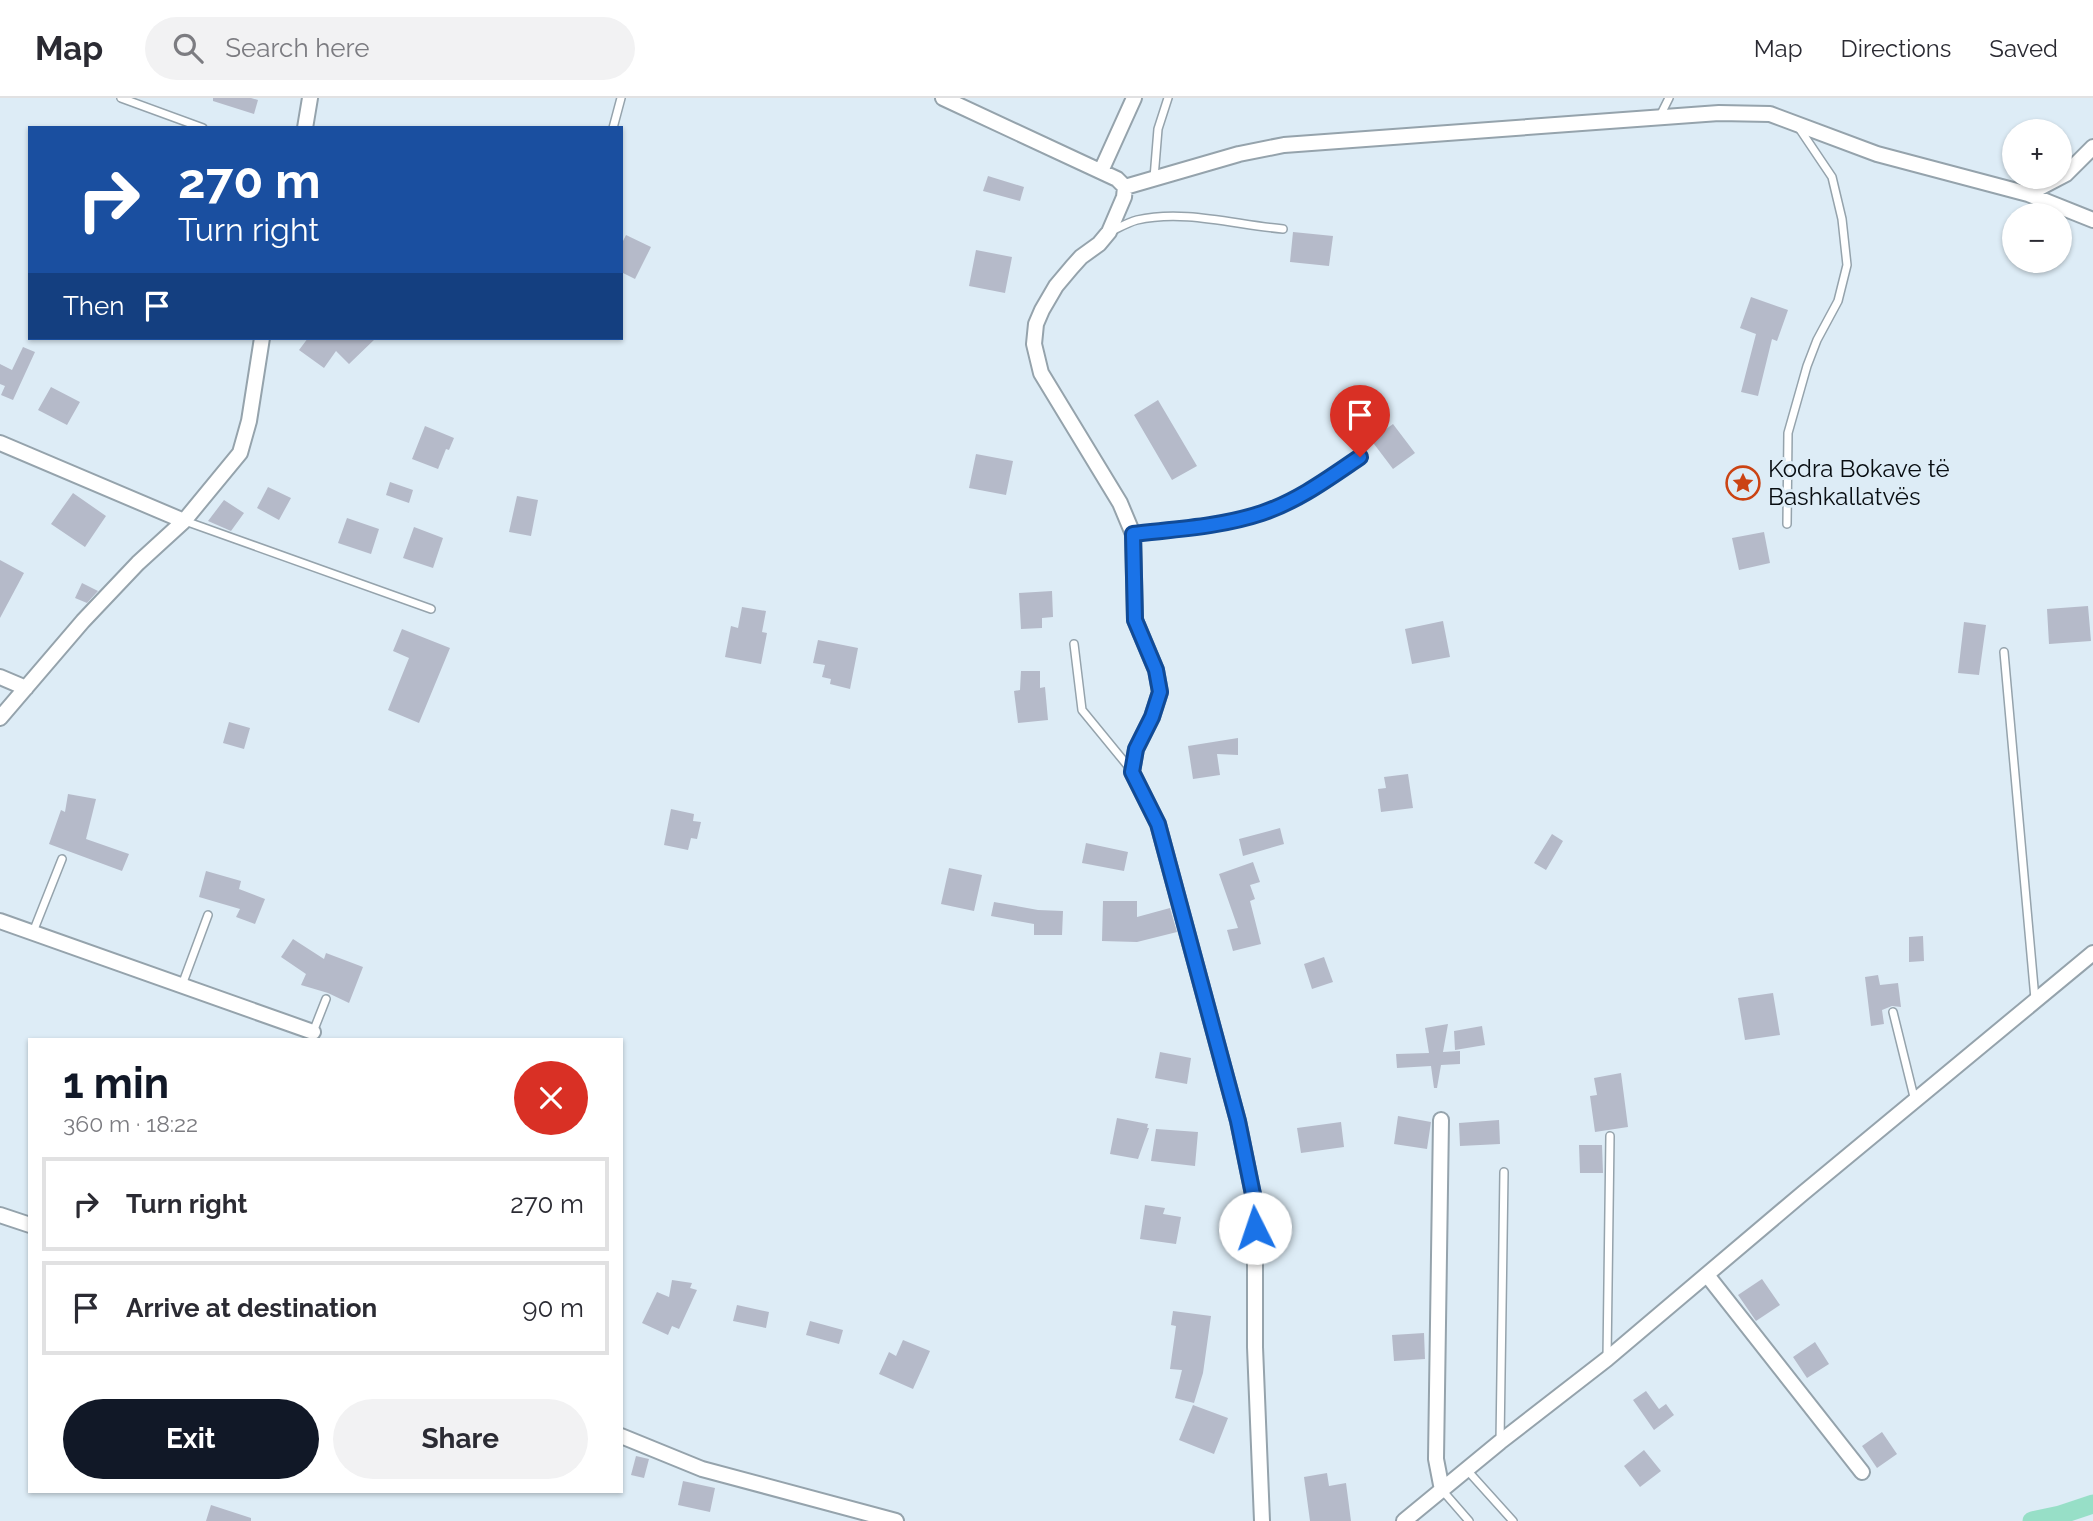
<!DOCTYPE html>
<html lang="en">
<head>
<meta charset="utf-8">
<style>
  :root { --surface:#fff; --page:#f2f2f3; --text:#2b2b33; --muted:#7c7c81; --line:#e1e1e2; --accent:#111827 }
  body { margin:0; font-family:Raleway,sans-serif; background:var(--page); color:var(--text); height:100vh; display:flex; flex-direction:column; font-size:26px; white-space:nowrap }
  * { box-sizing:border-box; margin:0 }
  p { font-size:23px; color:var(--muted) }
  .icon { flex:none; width:38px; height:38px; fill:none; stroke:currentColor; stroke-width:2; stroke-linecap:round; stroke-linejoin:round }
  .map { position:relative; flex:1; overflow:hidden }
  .details { position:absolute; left:28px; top:940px; width:595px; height:455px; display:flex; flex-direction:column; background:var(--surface); border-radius:0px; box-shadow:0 2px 5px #0004 }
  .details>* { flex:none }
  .top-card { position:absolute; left:28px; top:28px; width:595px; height:214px; border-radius:0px; box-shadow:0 2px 5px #0004; background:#1a4fa0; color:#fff; overflow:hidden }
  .controls { position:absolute; left:2002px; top:21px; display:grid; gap:14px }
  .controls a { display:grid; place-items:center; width:70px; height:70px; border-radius:50%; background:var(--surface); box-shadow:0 2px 5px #0004; font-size:35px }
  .pin { position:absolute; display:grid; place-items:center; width:60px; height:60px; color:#fff; margin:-72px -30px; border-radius:50% 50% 50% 0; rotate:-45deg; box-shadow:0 0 7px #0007 }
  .pin .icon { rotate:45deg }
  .me { position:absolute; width:77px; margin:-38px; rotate:356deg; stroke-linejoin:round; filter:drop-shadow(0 0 5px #0008) }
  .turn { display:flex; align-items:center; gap:24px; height:147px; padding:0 35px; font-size:32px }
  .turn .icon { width:91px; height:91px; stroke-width:2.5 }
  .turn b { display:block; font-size:49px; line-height:60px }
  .then { display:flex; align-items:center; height:66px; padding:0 35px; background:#0003; gap:14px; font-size:26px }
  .round { display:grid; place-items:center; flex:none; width:74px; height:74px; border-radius:37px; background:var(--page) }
  .overview { display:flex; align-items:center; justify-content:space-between; height:119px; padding:0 35px }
  h1 { font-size:42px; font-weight:700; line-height:52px; color:var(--accent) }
  .action { display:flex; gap:14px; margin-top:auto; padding:14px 35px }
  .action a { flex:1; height:80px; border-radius:42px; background:var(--accent); color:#fff; font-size:28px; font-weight:700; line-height:80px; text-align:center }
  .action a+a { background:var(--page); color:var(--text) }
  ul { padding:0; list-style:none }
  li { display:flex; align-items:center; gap:21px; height:94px; margin:0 14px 10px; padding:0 21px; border:4px solid var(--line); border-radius:0px }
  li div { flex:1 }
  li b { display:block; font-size:26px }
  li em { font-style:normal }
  header { display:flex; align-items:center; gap:42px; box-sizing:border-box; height:98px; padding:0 35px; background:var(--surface); border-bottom:2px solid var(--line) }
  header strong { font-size:33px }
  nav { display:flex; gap:38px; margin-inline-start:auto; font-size:24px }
  .search { width:490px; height:63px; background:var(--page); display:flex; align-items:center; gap:18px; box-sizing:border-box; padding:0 24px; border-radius:38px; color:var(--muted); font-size:26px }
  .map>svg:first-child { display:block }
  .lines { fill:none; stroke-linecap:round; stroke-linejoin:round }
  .canal { stroke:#97dfc7; stroke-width:19 }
  .building { fill:#b5bac9 }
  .service-casing { stroke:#95a3ac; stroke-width:10 }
  .minor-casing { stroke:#95a3ac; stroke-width:18 }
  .service { stroke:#fff; stroke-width:7 }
  .minor { stroke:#fff; stroke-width:14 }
  .route-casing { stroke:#114b97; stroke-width:18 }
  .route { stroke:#1a73e8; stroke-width:12 }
  .labels { text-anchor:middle; stroke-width:6; stroke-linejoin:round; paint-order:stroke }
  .poi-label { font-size:24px; fill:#080d11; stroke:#ddecf6; text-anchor:start }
</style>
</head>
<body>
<header>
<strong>Map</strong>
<div class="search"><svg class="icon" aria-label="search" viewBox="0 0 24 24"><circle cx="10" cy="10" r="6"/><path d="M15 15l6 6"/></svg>Search here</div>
<nav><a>Map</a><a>Directions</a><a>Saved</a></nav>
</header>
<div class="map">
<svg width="2093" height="1423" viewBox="0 0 2093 1423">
  <rect width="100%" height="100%" fill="#ddecf6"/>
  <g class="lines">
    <path class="canal" d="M 2032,1423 L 2060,1417 L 2093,1406"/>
  </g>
  <path class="building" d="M 213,0 L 251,0 L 258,2 L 254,16 L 213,3 Z
    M 988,78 L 1024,89 L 1020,103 L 983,93 Z
    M 1293,134 L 1333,138 L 1329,168 L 1290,164 Z
    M 626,137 L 651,149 L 635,181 L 621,174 L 621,147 Z
    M 976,152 L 1012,159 L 1005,195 L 969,188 Z
    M 1751,199 L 1788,212 L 1777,243 L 1772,241 L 1758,298 L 1741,294 L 1756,236 L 1740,230 Z
    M 308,240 L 376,240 L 349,266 L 336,253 L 324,270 L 299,252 Z
    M 23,249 L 35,254 L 13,302 L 1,297 L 5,288 L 0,286 L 0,266 L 12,272 Z
    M 51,289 L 80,304 L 67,327 L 38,312 Z
    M 1158,302 L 1197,368 L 1172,382 L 1134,317 Z
    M 1393,326 L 1415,355 L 1393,371 L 1371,342 Z
    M 425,328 L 454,340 L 449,352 L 446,351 L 438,371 L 412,361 Z
    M 976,356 L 1013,363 L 1006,397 L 969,390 Z
    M 390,384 L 413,392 L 409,405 L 386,397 Z
    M 268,389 L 291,400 L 279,422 L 257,410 Z
    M 73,395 L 106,418 L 85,449 L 51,426 Z
    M 517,398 L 538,402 L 531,438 L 509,434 Z
    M 224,402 L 244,415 L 231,433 L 208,423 Z
    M 347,420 L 379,431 L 371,456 L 338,445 Z
    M 414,429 L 443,440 L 433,470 L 403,460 Z
    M 1764,434 L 1770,465 L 1739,472 L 1732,440 Z
    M 0,462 L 24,475 L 0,520 Z
    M 82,485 L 98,493 L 87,505 L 75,500 Z
    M 1052,493 L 1053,519 L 1042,520 L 1042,530 L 1021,531 L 1019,495 Z
    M 2088,508 L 2091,543 L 2049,546 L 2047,511 Z
    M 742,509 L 766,513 L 762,534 L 767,535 L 761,566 L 725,559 L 731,528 L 738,530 Z
    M 1443,523 L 1450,559 L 1412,566 L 1405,531 Z
    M 1964,524 L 1986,527 L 1979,577 L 1958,575 Z
    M 402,531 L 450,550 L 419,625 L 388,612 L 409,560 L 393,553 Z
    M 818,542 L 858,550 L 850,591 L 830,586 L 831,581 L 822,579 L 825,567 L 813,565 Z
    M 1021,573 L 1040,573 L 1040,590 L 1045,589 L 1048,622 L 1018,625 L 1014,593 L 1020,592 Z
    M 229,624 L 250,630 L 244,651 L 223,645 Z
    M 1238,640 L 1238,657 L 1217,656 L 1220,677 L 1193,681 L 1188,648 Z
    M 1408,676 L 1413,710 L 1381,714 L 1378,691 L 1386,690 L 1384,679 Z
    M 68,696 L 96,701 L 86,741 L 129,756 L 122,773 L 49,746 L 61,712 L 65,714 Z
    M 671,711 L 694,716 L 693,723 L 701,724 L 697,741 L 691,740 L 688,752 L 664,747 Z
    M 1280,730 L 1284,746 L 1243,758 L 1239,741 Z
    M 1552,736 L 1563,743 L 1546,772 L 1534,765 Z
    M 1086,745 L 1128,754 L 1124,773 L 1082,765 Z
    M 1253,764 L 1260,784 L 1250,787 L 1255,801 L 1250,803 L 1261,846 L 1233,853 L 1227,832 L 1238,830 L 1219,776 Z
    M 949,770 L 982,777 L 974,813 L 941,806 Z
    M 206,773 L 241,783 L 239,791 L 265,801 L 255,826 L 236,819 L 240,811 L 199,799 Z
    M 1103,803 L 1137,803 L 1137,819 L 1170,810 L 1177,834 L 1137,844 L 1102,843 Z
    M 994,804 L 1038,812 L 1063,813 L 1062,837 L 1034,837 L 1034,826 L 991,818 Z
    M 1923,838 L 1924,863 L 1909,864 L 1909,839 Z
    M 293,841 L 324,861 L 326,855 L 363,869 L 349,905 L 328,895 L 301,887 L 306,876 L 281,859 Z
    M 1324,859 L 1333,884 L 1312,891 L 1304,866 Z
    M 1878,877 L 1880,887 L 1898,885 L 1901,909 L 1892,908 L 1882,912 L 1884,926 L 1871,928 L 1865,879 Z
    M 1773,895 L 1780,937 L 1745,942 L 1738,900 Z
    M 1448,926 L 1443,954 L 1460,953 L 1460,966 L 1441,967 L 1437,990 L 1434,990 L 1431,968 L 1397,970 L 1396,956 L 1429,955 L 1425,930 Z
    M 1482,928 L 1485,947 L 1455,952 L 1454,933 Z
    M 1160,954 L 1191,960 L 1187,986 L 1155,980 Z
    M 1621,975 L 1628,1029 L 1595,1034 L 1590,998 L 1597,997 L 1594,980 Z
    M 1398,1018 L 1431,1024 L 1427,1051 L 1394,1046 Z
    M 1117,1020 L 1148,1026 L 1147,1030 L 1149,1030 L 1138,1061 L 1110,1056 Z
    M 1499,1022 L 1500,1046 L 1460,1048 L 1459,1025 Z
    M 1341,1024 L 1344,1049 L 1301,1055 L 1297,1030 Z
    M 1156,1031 L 1198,1034 L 1195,1068 L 1151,1063 Z
    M 1579,1047 L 1602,1047 L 1603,1075 L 1580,1075 Z
    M 1145,1107 L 1165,1110 L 1163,1116 L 1181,1119 L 1176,1146 L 1140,1141 Z
    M 1762,1181 L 1780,1207 L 1756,1223 L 1738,1197 Z
    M 672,1182 L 692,1185 L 690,1190 L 697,1192 L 679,1231 L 672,1228 L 668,1237 L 642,1225 L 657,1194 L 669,1199 Z
    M 737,1207 L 769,1214 L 766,1230 L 733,1223 Z
    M 1173,1213 L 1211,1218 L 1203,1275 L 1194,1305 L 1175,1300 L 1182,1272 L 1170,1271 L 1176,1228 L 1171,1227 Z
    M 810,1223 L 843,1232 L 839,1246 L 806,1237 Z
    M 1424,1235 L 1425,1261 L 1394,1263 L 1392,1237 Z
    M 903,1242 L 930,1253 L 913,1291 L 879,1276 L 889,1254 L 896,1258 Z
    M 1815,1244 L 1829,1266 L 1807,1280 L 1793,1259 Z
    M 1646,1293 L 1659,1311 L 1666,1306 L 1674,1317 L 1654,1332 L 1633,1302 Z
    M 1193,1307 L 1228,1320 L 1214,1356 L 1179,1342 Z
    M 1882,1334 L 1897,1356 L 1877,1370 L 1862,1348 Z
    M 1644,1352 L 1661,1373 L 1640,1389 L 1624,1368 Z
    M 636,1358 L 649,1361 L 644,1380 L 631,1377 Z
    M 1327,1375 L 1329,1388 L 1346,1385 L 1351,1423 L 1310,1423 L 1304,1379 Z
    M 683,1383 L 715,1390 L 710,1414 L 678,1407 Z
    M 211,1407 L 251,1420 L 251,1423 L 206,1423 Z"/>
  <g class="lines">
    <defs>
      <path id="service" d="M 121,0 L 203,30
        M 1659,20 L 1669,0
        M 613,30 L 621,0
        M 1154,80 L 1158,31 L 1168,0
        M 1112,133 C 1120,129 1129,124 1137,122 C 1184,111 1236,127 1283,131
        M 185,423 L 431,511
        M 1787,426 L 1788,335 L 1807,268 L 1817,242 L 1838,203 L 1847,167 L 1842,121 L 1832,79 L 1799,30
        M 1133,436 C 1176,431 1220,429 1262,415 C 1298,403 1329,379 1360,359
        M 1074,546 L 1082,612 L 1132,673
        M 2004,554 L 2035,901
        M 33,834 L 62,761
        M 182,887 L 208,817
        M 1893,914 L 1915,1003
        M 313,934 L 326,901
        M 1607,1261 L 1610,1038
        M 1500,1344 L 1504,1074
        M 1467,1372 L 1513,1423
        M 1442,1392 L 1469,1423"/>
      <path id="minor" d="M 943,0 L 1117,81 L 1125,89 L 1124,99 L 1109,134 L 1099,146 L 1081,159 L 1072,169 L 1056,188 L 1042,212 L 1036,226 L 1034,246 L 1041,275 L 1120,405 L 1133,436 L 1135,522 L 1156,572 L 1160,594 L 1152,619 L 1136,651 L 1132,674 L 1158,726 L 1238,1023 L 1255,1106 L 1255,1249 L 1262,1423
        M 305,30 L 310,0
        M 1101,73 L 1134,0
        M 1125,89 L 1239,56 L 1284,47 L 1719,15 L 1770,16 L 1877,56 L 2028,96 L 2093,122
        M 2028,96 L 2066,76 L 2093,49
        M 0,345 L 184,423
        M 0,579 L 26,590
        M 0,620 L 83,523 L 138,465 L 184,423 L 240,355 L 249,323 L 262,240
        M 0,823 L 313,934
        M 1441,1022 L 1436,1361 L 1442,1392
        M 0,1117 L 30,1127
        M 1707,1177 L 1862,1374
        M 621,1338 L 702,1371 L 896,1423
        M 1404,1423 L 1500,1344 L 1607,1261 L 1802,1096 L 2093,855"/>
    </defs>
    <use href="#service" class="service-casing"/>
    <use href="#minor" class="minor-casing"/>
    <use href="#service" class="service"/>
    <use href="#minor" class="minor"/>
  </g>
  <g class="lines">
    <defs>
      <path id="route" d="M 1255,1130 L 1255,1106 L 1238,1023 L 1158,726 L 1132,674 L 1136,651 L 1152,619 L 1160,594 L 1156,572 L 1135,522 L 1133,436 C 1176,431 1220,429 1262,415 C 1298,403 1329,380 1360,359"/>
    </defs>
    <use href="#route" class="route-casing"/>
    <use href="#route" class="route"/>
  </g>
  <defs>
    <symbol id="sight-ring" viewBox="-11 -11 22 22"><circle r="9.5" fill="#ddecf6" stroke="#cb4313" stroke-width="1.5"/><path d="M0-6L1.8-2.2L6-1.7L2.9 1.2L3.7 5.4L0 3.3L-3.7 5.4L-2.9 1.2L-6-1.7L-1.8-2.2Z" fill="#cb4313"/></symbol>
  </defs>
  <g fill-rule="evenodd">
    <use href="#sight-ring" x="1724" y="366" width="38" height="38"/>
  </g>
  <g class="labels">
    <g class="poi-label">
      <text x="1768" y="379">Kodra Bokave të<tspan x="1768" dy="28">Bashkallatvës</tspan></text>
    </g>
  </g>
</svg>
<div class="controls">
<a>+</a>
<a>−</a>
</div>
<div class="pin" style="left:1360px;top:359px;background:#d93025"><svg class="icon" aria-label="arrive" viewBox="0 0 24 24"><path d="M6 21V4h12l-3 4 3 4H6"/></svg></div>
<svg class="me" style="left:1255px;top:1130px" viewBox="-20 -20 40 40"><circle r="19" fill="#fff"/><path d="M0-13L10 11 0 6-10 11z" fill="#1a73e8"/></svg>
<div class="top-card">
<div class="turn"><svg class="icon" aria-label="right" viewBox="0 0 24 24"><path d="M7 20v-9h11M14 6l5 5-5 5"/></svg><div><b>270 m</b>Turn right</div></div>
<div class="then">Then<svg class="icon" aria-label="arrive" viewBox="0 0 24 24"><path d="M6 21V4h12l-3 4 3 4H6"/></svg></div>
</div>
<section class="details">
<div class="overview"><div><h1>1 min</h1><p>360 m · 18:22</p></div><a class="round" style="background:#d93025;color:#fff"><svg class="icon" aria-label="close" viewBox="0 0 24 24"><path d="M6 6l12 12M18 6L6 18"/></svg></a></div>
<ul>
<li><svg class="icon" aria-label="right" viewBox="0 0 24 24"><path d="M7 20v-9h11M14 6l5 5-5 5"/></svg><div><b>Turn right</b></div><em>270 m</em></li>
<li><svg class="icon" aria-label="arrive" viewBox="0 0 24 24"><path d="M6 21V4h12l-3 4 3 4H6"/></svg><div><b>Arrive at destination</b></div><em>90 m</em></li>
</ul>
<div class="action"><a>Exit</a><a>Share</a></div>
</section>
</div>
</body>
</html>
